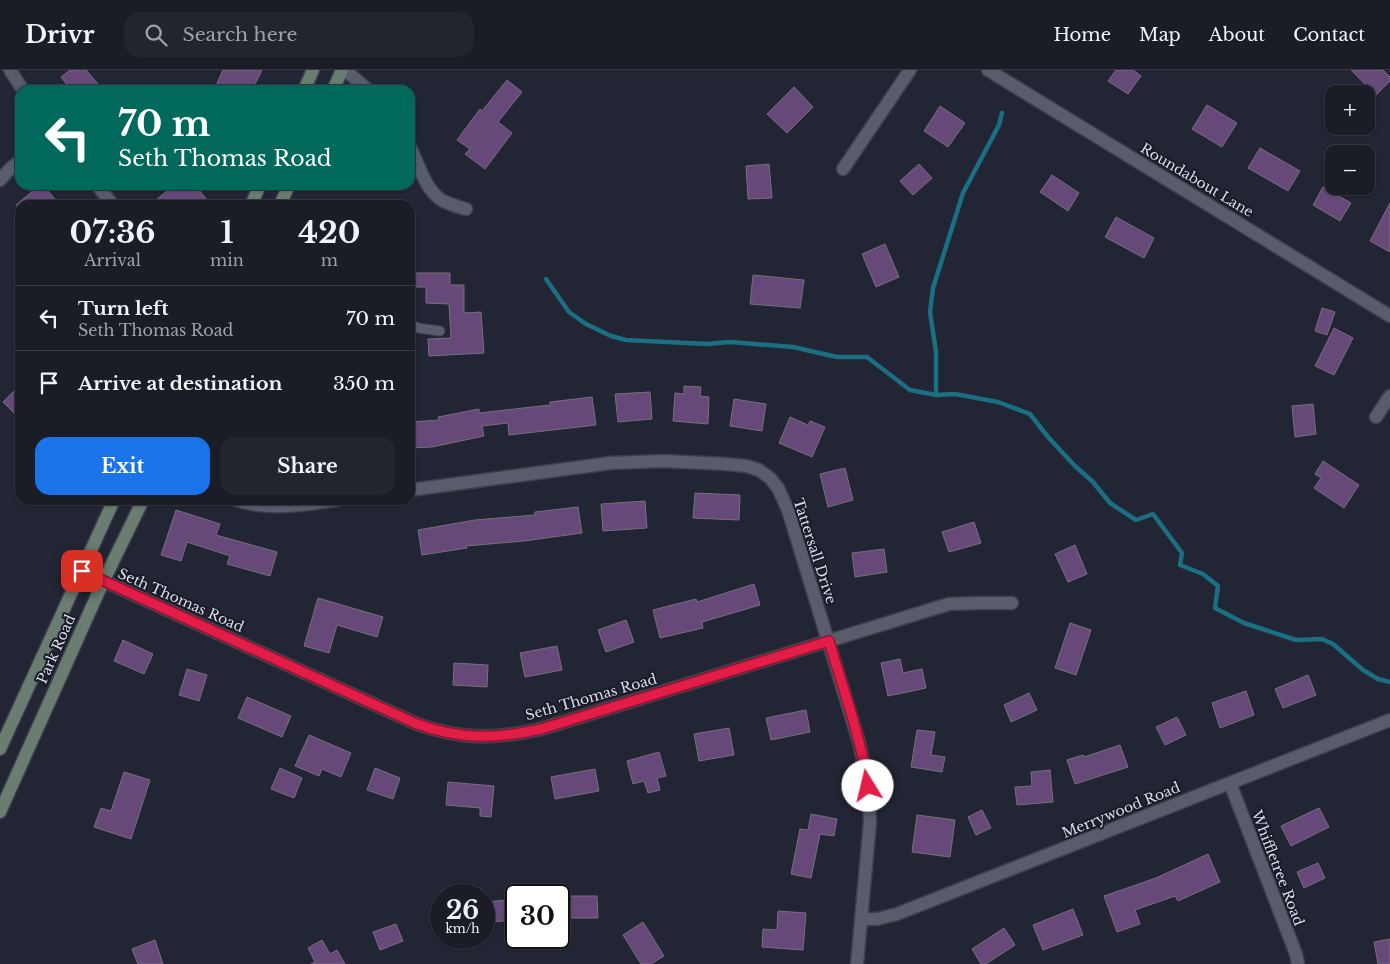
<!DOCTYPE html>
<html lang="en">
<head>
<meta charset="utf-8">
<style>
  :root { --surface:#1a1c26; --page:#23252e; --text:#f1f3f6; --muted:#9fa1a7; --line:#383a43; --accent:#1a73e8 }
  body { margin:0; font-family:"Libre Baskerville",serif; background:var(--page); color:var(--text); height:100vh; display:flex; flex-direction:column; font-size:19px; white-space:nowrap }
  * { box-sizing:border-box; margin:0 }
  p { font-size:16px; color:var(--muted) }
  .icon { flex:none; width:28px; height:28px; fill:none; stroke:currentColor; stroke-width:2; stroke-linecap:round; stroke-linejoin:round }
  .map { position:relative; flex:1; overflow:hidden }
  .drawer { position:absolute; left:15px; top:130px; width:400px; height:305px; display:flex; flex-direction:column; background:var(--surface); border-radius:15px; box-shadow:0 1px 4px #0004,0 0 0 1px var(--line) }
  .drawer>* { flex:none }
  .banner { position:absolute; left:15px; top:15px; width:400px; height:105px; border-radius:15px; box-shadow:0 1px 4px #0004,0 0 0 1px var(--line); background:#00695c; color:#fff; overflow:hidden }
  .fabs { position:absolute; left:1325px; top:15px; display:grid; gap:10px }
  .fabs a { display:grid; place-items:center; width:50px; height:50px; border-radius:10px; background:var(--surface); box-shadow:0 1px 4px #0004,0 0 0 1px var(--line); font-size:25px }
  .speed { position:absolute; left:430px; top:814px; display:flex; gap:10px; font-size:25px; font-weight:700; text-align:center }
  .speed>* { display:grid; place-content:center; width:65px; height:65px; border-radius:50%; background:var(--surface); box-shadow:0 1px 4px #0004,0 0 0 1px var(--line); line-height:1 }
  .speed small { font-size:12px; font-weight:400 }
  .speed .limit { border:2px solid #111; border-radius:8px; background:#fff; color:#111 }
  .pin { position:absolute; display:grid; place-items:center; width:42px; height:42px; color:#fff; margin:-21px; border-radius:10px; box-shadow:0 2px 8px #0006 }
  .me { position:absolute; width:55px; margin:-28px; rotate:351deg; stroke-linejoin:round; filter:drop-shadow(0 0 4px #0008) }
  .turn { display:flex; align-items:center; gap:18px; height:105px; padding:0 20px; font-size:22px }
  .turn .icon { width:65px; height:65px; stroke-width:2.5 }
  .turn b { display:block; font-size:35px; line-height:42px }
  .eta { display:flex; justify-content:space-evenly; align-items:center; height:85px; text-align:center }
  .eta b { font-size:30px; font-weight:800; line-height:35px }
  .button { display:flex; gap:10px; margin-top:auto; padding:10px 20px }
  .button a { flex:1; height:58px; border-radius:15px; background:var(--accent); color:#fff; font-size:20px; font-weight:800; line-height:58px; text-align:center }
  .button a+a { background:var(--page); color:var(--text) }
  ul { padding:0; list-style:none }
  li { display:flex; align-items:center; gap:15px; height:65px; padding:0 20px; border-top:1px solid var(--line) }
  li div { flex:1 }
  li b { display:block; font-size:19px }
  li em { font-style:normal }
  header { display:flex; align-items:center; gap:30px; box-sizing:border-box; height:70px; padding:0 25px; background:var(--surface); border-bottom:1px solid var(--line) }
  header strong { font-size:24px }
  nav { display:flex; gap:28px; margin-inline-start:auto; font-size:18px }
  .search { width:350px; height:45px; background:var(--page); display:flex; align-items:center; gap:12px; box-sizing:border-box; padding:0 18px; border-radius:15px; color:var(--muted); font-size:19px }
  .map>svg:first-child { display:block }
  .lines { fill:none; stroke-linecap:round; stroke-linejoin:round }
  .stream { stroke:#1b6f83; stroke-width:4.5 }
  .building { fill:#664979; stroke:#786e7f }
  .lane-casing { stroke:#3e3f4c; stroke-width:11 }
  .street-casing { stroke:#3e3f4c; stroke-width:15 }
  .secondary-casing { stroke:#3e3f4c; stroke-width:15 }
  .lane { stroke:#595c6d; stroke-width:9 }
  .street { stroke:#595c6d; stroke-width:12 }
  .secondary { stroke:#6b7c71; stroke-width:12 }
  .route-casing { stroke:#92132f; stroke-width:12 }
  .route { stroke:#e11d48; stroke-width:9 }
  .labels { text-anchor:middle; stroke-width:4; stroke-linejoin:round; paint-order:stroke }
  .street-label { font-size:14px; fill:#dbdde7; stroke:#191b29 }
</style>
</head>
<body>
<header>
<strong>Drivr</strong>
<div class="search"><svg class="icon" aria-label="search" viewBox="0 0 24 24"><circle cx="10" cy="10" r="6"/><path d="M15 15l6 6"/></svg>Search here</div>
<nav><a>Home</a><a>Map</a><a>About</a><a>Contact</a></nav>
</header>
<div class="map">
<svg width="1390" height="894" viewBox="0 0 1390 894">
  <rect width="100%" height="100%" fill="#222533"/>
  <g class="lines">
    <path class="stream" d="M 546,209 L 569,242 L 586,254 L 611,266 L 626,270 L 707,274 L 730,272 L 793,277 L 837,287 L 867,287 L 910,320 L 936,325 L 955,324 L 998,332 L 1030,344 L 1048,367 L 1075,396 L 1093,412 L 1110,433 L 1136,450 L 1153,444 L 1182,483 L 1180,495 L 1203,504 L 1218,516 L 1215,538 L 1244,553 L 1296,570 L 1322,569 L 1333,574 L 1363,600 L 1378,609 L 1390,612
      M 936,325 L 936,282 L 930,242 L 933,218 L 963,123 L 999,55 L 1002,43"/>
  </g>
  <path class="building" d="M 70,0 L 86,0 L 103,20 L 71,20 L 61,7 Z
    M 223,0 L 262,0 L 252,20 L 214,20 Z
    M 1116,0 L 1133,0 L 1141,6 L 1128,24 L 1108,11 Z
    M 1351,0 L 1383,0 L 1390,7 L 1390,11 L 1376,25 Z
    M 507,10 L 522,22 L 498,52 L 512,63 L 485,99 L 465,84 L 470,79 L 457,70 L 480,39 L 482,41 Z
    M 794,17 L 813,37 L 787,63 L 767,44 Z
    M 1207,35 L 1237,53 L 1222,77 L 1192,59 Z
    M 940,36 L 965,53 L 948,77 L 924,61 Z
    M 1260,78 L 1300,101 L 1288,121 L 1248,98 Z
    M 769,94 L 772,128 L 748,129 L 746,96 Z
    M 919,94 L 932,108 L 913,125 L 900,111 Z
    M 1052,105 L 1079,123 L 1068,141 L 1040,122 Z
    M 40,115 L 43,115 L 60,135 L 16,135 Z
    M 174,115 L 195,115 L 211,135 L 150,135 Z
    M 1323,117 L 1351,133 L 1340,151 L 1313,135 Z
    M 1390,133 L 1390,182 L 1370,171 Z
    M 1116,147 L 1154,168 L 1144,188 L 1105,167 Z
    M 885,174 L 899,207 L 876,217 L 862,184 Z
    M 411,203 L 450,203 L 450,215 L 464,215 L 464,243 L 481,242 L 484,283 L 429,286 L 428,269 L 451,268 L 449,234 L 426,233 L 426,217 L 411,217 Z
    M 753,205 L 804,210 L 800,238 L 750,234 Z
    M 1322,238 L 1335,242 L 1327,265 L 1315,261 Z
    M 1334,258 L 1353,268 L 1334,305 L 1315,296 Z
    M 20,315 L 20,349 L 3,332 Z
    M 684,316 L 701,317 L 700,326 L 709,327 L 708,354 L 673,351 L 675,323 L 684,324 Z
    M 650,322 L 652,349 L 618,352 L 615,324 Z
    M 592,327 L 596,355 L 509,365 L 508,353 L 482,356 L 484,366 L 432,377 L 410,378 L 410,352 L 439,350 L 438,347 L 479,339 L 479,343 L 550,335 L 550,332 Z
    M 734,329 L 766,334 L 762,361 L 730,356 Z
    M 1313,334 L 1316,364 L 1295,367 L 1292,336 Z
    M 790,347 L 808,355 L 810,351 L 825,357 L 812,387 L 779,373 Z
    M 1323,391 L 1359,415 L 1344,438 L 1314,418 L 1321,408 L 1315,404 Z
    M 845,398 L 853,430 L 828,437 L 820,404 Z
    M 695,423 L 740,425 L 739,450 L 693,448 Z
    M 645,431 L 647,458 L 603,461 L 601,434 Z
    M 578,437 L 582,463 L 524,471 L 466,476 L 467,478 L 422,485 L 418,460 L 475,450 L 535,445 L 535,442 Z
    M 176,440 L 220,454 L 216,465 L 277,482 L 270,506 L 227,494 L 230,486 L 187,472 L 181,491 L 161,485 Z
    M 974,452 L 981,473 L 949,482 L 942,462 Z
    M 1075,475 L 1087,504 L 1068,512 L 1055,484 Z
    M 884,479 L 887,502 L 855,507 L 852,483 Z
    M 754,514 L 760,535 L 702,552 L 703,558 L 660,568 L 653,540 L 696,529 L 697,532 Z
    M 318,528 L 383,547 L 377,567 L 337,555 L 329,583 L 304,576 Z
    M 626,550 L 634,572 L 606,582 L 598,560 Z
    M 1070,553 L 1091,560 L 1076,605 L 1055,598 Z
    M 123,570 L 153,584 L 144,604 L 114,591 Z
    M 557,576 L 562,600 L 525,607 L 520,583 Z
    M 900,589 L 903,603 L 922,599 L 926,618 L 888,626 L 881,593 Z
    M 454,593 L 488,595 L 487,617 L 453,615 Z
    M 187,599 L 207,605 L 199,631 L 179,625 Z
    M 1308,605 L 1316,625 L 1283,638 L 1275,619 Z
    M 1246,621 L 1254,645 L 1220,658 L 1212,633 Z
    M 1029,623 L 1037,640 L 1011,652 L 1004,635 Z
    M 247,627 L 291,646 L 282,667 L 238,648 Z
    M 806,640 L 810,662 L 771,670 L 766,648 Z
    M 1177,647 L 1186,665 L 1165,675 L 1156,657 Z
    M 729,658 L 734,685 L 699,691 L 694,664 Z
    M 917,660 L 935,662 L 931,685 L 945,687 L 942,702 L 911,697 Z
    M 309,665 L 351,683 L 341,707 L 322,699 L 319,706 L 295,696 Z
    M 1120,675 L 1128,697 L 1075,714 L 1067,690 L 1083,685 L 1084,687 Z
    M 659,682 L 666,706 L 657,708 L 660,720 L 648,723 L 644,711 L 633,714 L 627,691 Z
    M 280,698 L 302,708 L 294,728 L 271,719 Z
    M 375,698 L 400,708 L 393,729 L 367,720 Z
    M 595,699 L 599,721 L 555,729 L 551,707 Z
    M 1050,700 L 1053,732 L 1017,735 L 1015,717 L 1032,716 L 1031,702 Z
    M 124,702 L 150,710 L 131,769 L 94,757 L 101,738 L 111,741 Z
    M 448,712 L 494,716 L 491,747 L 480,746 L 480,738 L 446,735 Z
    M 1319,738 L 1329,757 L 1291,776 L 1281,756 Z
    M 982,740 L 991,758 L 976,765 L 968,747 Z
    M 811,744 L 837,749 L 834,766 L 820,764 L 811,808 L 791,804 L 800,759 L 808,760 Z
    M 917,745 L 955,750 L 950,787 L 912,782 Z
    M 1208,784 L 1220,812 L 1178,831 L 1175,826 L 1135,840 L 1140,854 L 1117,862 L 1104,826 L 1156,808 Z
    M 1318,793 L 1325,808 L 1304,818 L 1297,802 Z
    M 559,826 L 597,826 L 598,848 L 559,848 Z
    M 516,829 L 516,850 L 490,852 L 487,832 Z
    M 1073,839 L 1083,865 L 1043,880 L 1033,855 Z
    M 778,841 L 806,843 L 803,880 L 762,877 L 763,859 L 777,860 Z
    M 643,852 L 664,886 L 651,894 L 641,894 L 623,865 Z
    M 396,854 L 403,871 L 380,880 L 373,862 Z
    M 1004,858 L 1015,875 L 986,894 L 981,894 L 972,879 Z
    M 1390,869 L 1390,894 L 1378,894 L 1374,872 Z
    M 155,870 L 163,894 L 138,894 L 132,879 Z
    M 322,870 L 330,884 L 337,880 L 345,894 L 311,894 L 315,892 L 308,878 Z"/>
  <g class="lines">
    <defs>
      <path id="lane" d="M 410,254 L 418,258 L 440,261"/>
      <path id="street" d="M 10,0 L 23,20
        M 345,0 L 368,20
        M 988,0 L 1390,246
        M 410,77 C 419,95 425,120 443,131 C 450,134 458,137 466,139
        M 843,99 L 910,0
        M 0,110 L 11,98 L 20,91
        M 97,115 L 113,135
        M 1376,347 L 1390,326
        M 410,420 L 611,393 L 663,391 L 726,394 L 746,396 L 759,400 L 770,408 L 778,418 L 788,440 L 859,672 C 865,699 869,725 870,752 L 857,894
        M 236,430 C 269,441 303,435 337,430
        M 82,501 L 417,654 C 462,670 496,669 541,659 L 949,534 L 977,533 L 1012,533
        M 1230,713 L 1296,884 L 1298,894
        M 862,849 L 877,849 L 897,844 L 1390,650"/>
      <path id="secondary" d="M 304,20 L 313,0
        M 333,20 L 342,0
        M 251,135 L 260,115
        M 280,135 L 289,115
        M 0,679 L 114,430
        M 0,742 L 103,512 L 143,430"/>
    </defs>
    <use href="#lane" class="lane-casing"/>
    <use href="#street" class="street-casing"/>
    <use href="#secondary" class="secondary-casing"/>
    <use href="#lane" class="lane"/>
    <use href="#street" class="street"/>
    <use href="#secondary" class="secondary"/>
  </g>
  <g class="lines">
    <defs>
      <path id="route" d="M 82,501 L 417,654 C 462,670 496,669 541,659 L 829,571 C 843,619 861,667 868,716"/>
    </defs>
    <use href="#route" class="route-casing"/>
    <use href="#route" class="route"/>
  </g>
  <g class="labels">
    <g class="street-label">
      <text transform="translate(1197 110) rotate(31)" y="5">Roundabout Lane</text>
      <text transform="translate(815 481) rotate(72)" y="5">Tattersall Drive</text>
      <text transform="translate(181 530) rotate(24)" y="5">Seth Thomas Road</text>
      <text transform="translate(56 579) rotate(-66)" y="5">Park Road</text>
      <text transform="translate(591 627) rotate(-16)" y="5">Seth Thomas Road</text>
      <text transform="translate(1121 740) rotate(-22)" y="5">Merrywood Road</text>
      <text transform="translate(1278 798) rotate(69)" y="5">Whiffletree Road</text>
    </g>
  </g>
</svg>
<div class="fabs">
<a>+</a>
<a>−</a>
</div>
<div class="speed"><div>26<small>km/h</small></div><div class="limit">30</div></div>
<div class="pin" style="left:82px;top:501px;background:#d93025"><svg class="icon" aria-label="arrive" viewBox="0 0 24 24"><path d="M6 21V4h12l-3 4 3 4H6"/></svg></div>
<svg class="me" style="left:868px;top:716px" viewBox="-20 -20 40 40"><circle r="19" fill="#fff"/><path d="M0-13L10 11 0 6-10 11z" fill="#e11d48"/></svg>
<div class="banner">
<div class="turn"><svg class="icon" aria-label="left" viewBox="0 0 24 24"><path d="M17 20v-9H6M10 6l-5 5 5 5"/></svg><div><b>70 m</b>Seth Thomas Road</div></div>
</div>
<section class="drawer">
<div class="eta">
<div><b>07:36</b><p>Arrival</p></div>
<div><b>1</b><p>min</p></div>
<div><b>420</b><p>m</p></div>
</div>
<ul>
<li><svg class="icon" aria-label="left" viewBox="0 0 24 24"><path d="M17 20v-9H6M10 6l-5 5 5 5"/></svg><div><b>Turn left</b><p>Seth Thomas Road</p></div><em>70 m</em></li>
<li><svg class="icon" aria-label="arrive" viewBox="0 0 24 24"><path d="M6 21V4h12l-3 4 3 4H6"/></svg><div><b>Arrive at destination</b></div><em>350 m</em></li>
</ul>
<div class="button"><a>Exit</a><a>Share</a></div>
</section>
</div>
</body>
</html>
